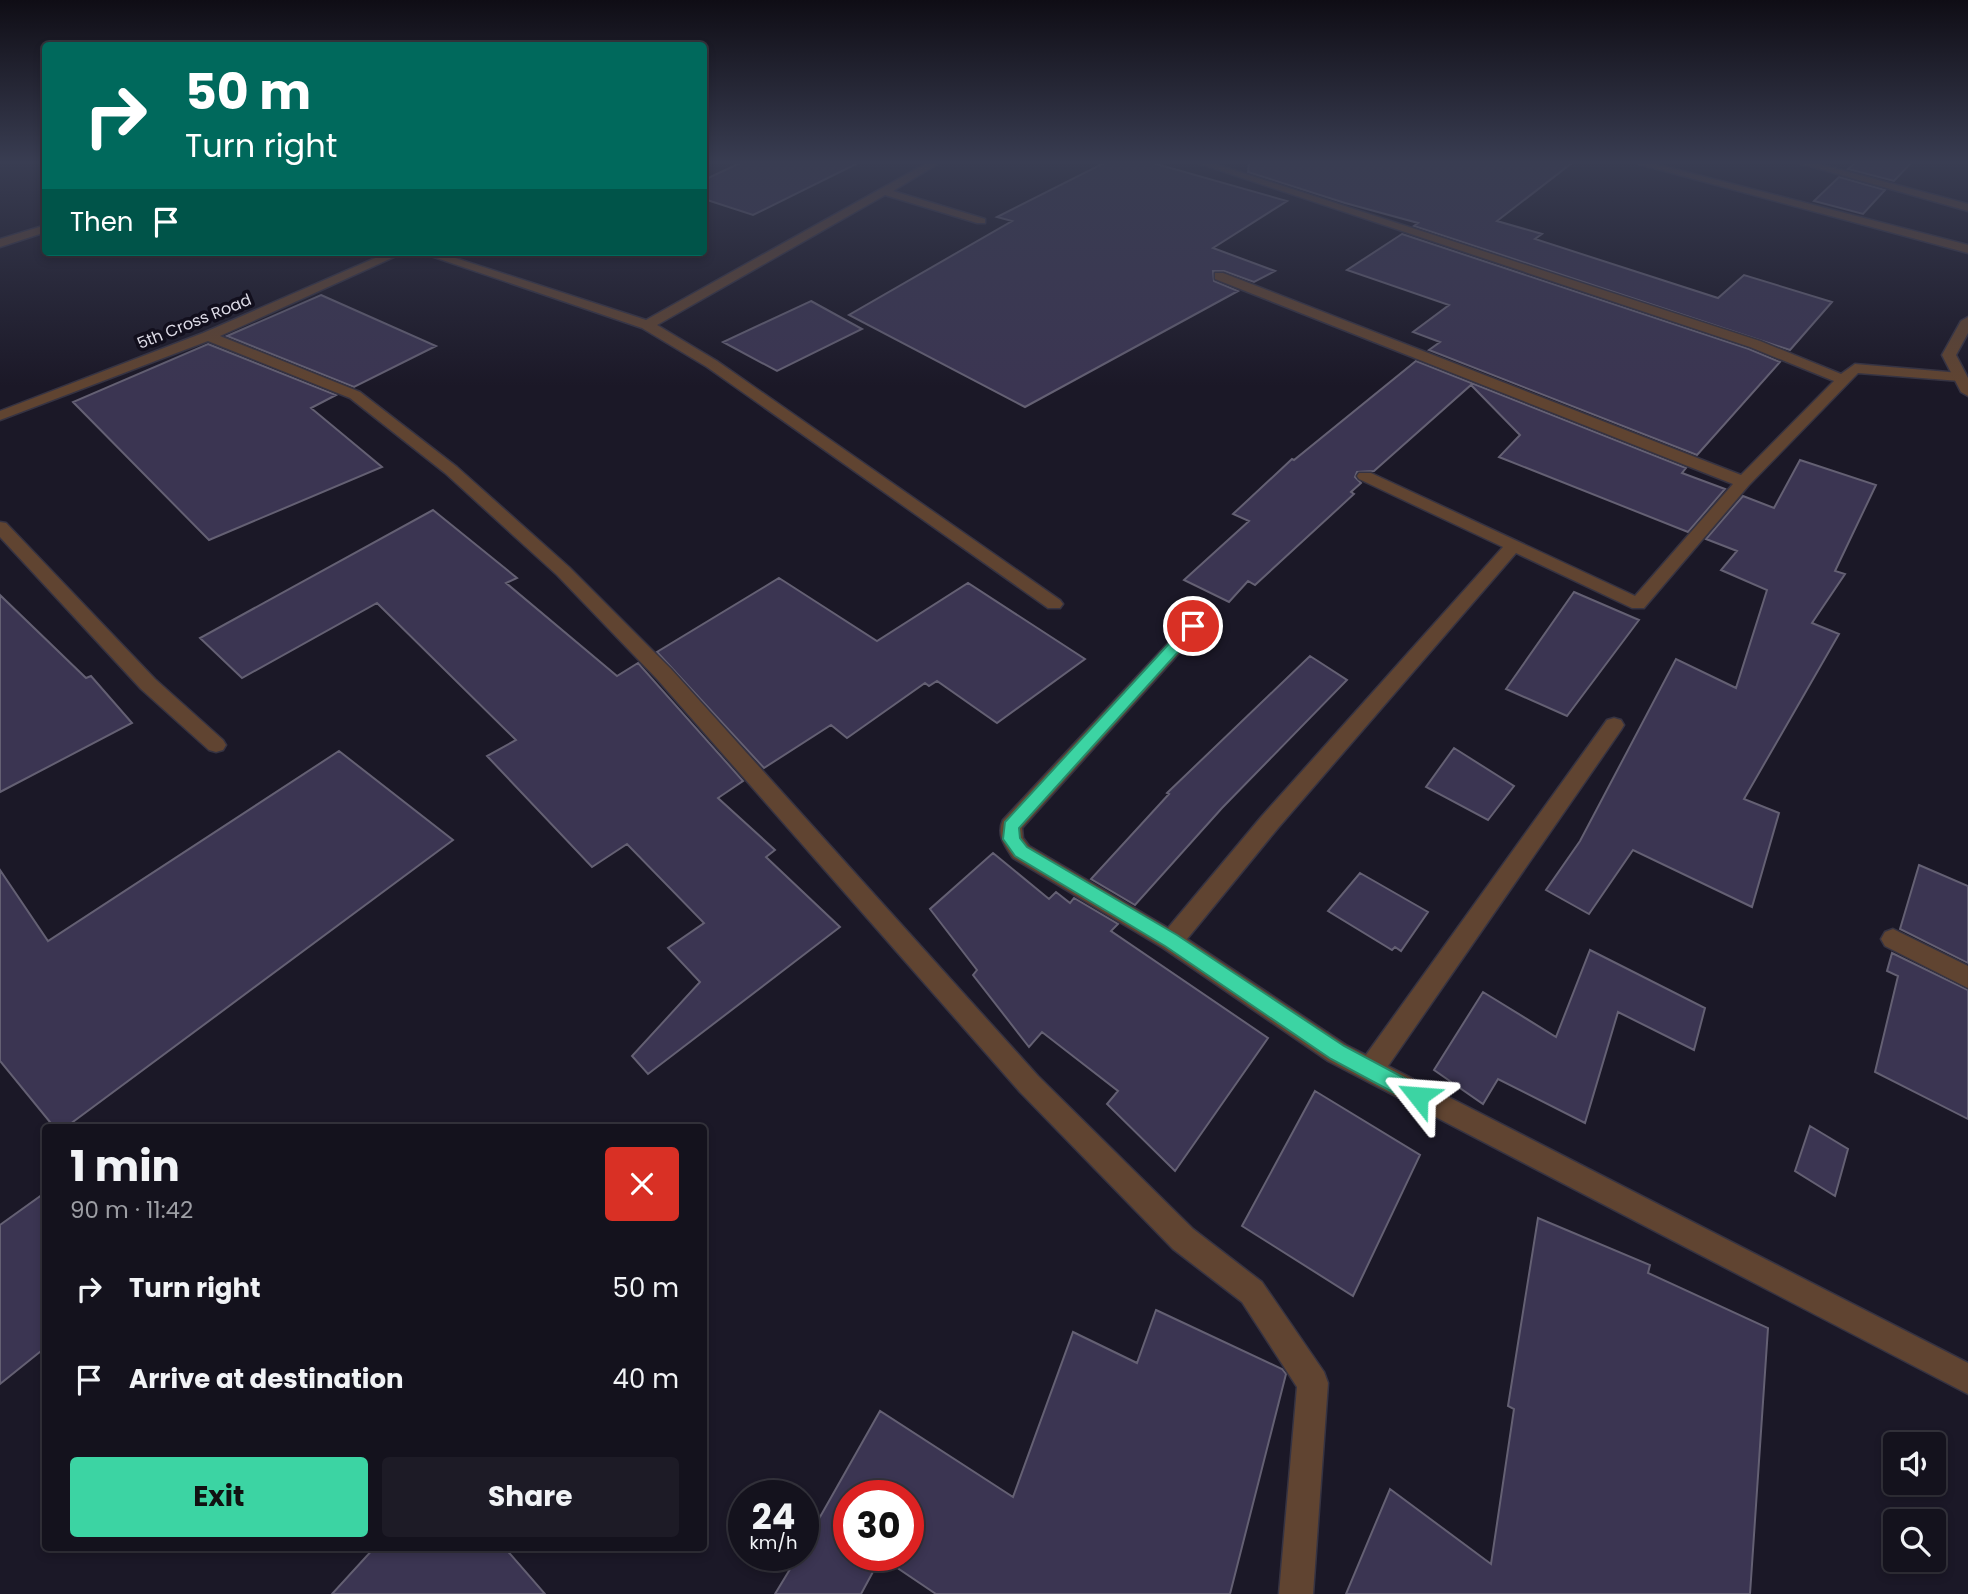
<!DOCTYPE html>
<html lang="en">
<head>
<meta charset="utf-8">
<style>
  :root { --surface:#14121d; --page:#1d1b26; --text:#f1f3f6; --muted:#9d9ea4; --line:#33323b; --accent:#3cd4a3 }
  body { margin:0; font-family:Poppins,sans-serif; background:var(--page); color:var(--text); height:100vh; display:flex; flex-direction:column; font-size:26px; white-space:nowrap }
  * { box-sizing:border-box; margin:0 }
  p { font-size:23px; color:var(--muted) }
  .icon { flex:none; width:38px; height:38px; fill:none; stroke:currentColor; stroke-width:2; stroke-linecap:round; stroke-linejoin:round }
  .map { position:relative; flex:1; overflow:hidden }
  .details { position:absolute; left:42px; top:1124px; width:665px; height:427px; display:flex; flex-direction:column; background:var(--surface); border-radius:7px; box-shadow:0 4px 10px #0003,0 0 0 2px var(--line) }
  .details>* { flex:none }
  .hud { position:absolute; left:42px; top:42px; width:665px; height:214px; border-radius:7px; box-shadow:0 4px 10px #0003,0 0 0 2px var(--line); background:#00695c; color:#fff; overflow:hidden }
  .buttons { position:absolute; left:1883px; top:1432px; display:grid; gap:14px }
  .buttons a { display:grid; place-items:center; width:63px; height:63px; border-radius:7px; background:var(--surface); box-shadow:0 4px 10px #0003,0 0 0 2px var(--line); font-size:35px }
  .speed { position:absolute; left:728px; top:1480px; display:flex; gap:14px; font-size:35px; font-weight:700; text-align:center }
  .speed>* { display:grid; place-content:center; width:91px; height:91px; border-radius:50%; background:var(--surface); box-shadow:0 4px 10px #0003,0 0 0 2px var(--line); line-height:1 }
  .speed small { font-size:18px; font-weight:400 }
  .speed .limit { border:10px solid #d22; background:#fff; color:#111 }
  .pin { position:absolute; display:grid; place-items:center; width:60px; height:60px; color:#fff; margin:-30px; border:4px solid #fff; border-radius:50%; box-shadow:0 2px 7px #0007 }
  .me { position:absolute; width:77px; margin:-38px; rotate:298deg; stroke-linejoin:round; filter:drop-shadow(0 0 5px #0008) }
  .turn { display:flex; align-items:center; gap:24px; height:147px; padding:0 28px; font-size:32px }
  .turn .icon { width:91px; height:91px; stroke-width:2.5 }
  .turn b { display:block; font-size:49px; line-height:60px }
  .then { display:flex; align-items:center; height:66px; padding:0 28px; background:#0003; gap:14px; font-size:26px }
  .round { display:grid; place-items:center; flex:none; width:74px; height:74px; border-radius:7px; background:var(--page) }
  .summary { display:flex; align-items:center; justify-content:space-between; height:119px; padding:0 28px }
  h1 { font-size:42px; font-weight:700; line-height:52px }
  .button { display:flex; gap:14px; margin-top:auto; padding:14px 28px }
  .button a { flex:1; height:80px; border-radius:7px; background:var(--accent); color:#111; font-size:28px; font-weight:700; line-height:80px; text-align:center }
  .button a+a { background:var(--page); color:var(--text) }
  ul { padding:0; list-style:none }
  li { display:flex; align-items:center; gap:21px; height:91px; padding:0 28px }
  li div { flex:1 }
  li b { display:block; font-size:26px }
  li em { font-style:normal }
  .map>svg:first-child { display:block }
  .building { fill:#3b3552; stroke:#646073; stroke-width:2; fill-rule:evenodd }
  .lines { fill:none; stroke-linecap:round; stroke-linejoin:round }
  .minor-casing { stroke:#363342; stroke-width:3 }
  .tertiary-casing { stroke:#363342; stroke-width:3 }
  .minor { fill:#604431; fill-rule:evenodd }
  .tertiary { fill:#604431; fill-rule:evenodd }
  .route { fill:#3cd4a3; stroke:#278a6a; stroke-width:2 }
  .labels { text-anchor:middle; stroke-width:7; stroke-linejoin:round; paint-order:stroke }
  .far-street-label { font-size:16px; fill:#dcdae5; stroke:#120f1d }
</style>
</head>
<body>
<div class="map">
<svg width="1968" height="1594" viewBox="0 0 1968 1594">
  <rect width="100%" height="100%" fill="#1b1827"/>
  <path class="building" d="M 740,163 L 858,163 L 753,215 L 704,199 L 704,180 Z
    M 1104,163 L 1153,163 L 1287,201 L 1213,248 L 1275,271 L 1254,282 L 1224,271 L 1213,271 L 1214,281 L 1238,291 L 1025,407 L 849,315 L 1012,221 L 997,217 Z
    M 1249,163 L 1572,163 L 1497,221 L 1542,234 L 1535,239 L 1718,298 L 1744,275 L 1832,302 L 1790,350 L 1414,226 L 1418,223 L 1345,203 L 1248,172 Z
    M 1855,163 L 1911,163 L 1894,181 L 1848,169 Z
    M 1839,177 L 1885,190 L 1863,214 L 1814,201 Z
    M 1402,234 L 1749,349 L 1780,362 L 1697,455 L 1429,350 L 1440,342 L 1413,332 L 1449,305 L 1347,270 Z
    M 321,295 L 436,346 L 354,387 L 227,336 Z
    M 811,301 L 862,329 L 777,371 L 723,342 Z
    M 208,344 L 336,395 L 311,408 L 382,467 L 209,540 L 73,402 Z
    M 1416,361 L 1686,468 L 1682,473 L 1725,489 L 1688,532 L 1499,457 L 1520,435 L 1471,385 L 1374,471 L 1357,472 L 1355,477 L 1361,483 L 1351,492 L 1354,494 L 1255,585 L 1248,581 L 1229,602 L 1184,580 L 1249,521 L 1233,514 L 1292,459 L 1294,460 Z
    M 1800,460 L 1876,485 L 1835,571 L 1845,574 L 1812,623 L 1839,634 L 1744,799 L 1779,813 L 1752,907 L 1633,850 L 1589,914 L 1546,890 L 1580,841 L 1676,659 L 1736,688 L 1767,590 L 1721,570 L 1737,551 L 1706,539 L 1743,496 L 1774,508 Z
    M 433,510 L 517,578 L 506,583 L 617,676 L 638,663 L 743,781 L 718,798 L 775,850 L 766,857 L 840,927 L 648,1074 L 632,1056 L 700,982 L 668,948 L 704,923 L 627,844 L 592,867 L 487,756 L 516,740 L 377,603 L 242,678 L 200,638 Z
    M 779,578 L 877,641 L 968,583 L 1085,659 L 997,723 L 937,681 L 929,686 L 925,683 L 847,738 L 831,725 L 764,768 L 657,652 Z
    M 1574,592 L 1639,620 L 1567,716 L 1506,689 Z
    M 0,595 L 86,678 L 91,676 L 132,723 L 0,792 Z
    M 1310,656 L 1347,680 L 1222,808 L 1135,905 L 1091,879 L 1169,794 L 1167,793 Z
    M 1454,748 L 1514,786 L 1488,820 L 1426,787 Z
    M 339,751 L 453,840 L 66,1127 L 54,1127 L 0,1061 L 0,870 L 48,941 Z
    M 993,853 L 1049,899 L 1056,892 L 1070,903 L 1074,898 L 1118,924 L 1111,931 L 1268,1038 L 1175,1171 L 1107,1104 L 1118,1091 L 1042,1032 L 1029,1047 L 973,975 L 977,970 L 930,909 Z
    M 1919,865 L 1968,886 L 1968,963 L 1900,929 Z
    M 1360,873 L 1428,912 L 1401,951 L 1395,947 L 1392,950 L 1328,911 Z
    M 1590,950 L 1705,1008 L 1694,1050 L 1618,1012 L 1585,1123 L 1498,1079 L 1483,1104 L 1434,1070 L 1483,992 L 1556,1037 Z
    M 1892,953 L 1968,990 L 1968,1119 L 1875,1072 L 1898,976 L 1887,971 Z
    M 1315,1091 L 1420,1155 L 1353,1296 L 1242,1226 Z
    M 1810,1126 L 1848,1149 L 1835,1196 L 1795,1171 Z
    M 46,1192 L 46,1347 L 0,1384 L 0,1225 Z
    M 1538,1218 L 1650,1265 L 1648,1273 L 1768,1328 L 1750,1594 L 1346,1594 L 1390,1489 L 1491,1564 L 1514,1409 L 1508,1406 Z
    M 1156,1310 L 1282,1369 L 1286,1374 L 1230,1594 L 936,1594 L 881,1557 L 861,1594 L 775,1594 L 798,1556 L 803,1556 L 803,1547 L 880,1411 L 1013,1497 L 1073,1332 L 1137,1363 ZM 849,1496 L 908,1496 L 908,1556 L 849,1556 Z
    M 375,1547 L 504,1547 L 545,1594 L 332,1594 Z"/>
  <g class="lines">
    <defs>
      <path id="minor" d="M 927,163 L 939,163 L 893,191 L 985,219 L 985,223 L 977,223 L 885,195 L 657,325 L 717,361 L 1060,600 L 1063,604 L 1060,608 L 1048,608 L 707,367 L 642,328 L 419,252 L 437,252 L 646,320 Z
        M 1198,163 L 1212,163 L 1760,341 L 1841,374 L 1855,364 L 1960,373 L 1967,377 L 1960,381 L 1858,373 L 1749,485 L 1644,608 L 1632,608 L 1516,553 L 1278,828 L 1187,939 L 1346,1045 L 1366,1055 L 1607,720 L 1614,718 L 1621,720 L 1624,725 L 1621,730 L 1388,1066 L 1968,1363 L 1968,1394 L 1328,1061 L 1163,948 L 1013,858 C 1005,846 996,835 1003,820 L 1187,623 L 1199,623 L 1202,627 L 1199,631 L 1022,828 L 1023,838 L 1029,846 L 1168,928 L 1262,816 L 1503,547 L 1359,479 L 1357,476 L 1359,473 L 1371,473 L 1635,596 L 1733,484 L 1215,279 L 1215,273 L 1223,273 L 1741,475 L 1834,381 L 1750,347 Z
        M 1635,163 L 1651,163 L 1968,245 L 1968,253 Z
        M 1799,163 L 1815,163 L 1968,204 L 1968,211 Z
        M 46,225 L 46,232 L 0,247 L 0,239 Z
        M 389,252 L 405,252 L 220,336 L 360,392 L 457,467 L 569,567 L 671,669 L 1038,1076 L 1193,1229 L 1262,1282 L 1324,1372 L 1328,1383 L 1313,1594 L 1279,1594 L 1297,1387 L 1242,1302 L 1173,1249 L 1020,1092 L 657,679 L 557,575 L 445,473 L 350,398 L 208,341 L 0,420 L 0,411 L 203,333 Z
        M 0,522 L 6,523 L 155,679 L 223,740 L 226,745 L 223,750 L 216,752 L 209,750 L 141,689 L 0,537 Z
        M 1893,929 L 1968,966 L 1968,988 L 1885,946 L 1881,939 L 1885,932 Z"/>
      <path id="tertiary" d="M 1968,317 L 1968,333 L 1956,355 L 1968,378 L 1968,396 L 1961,392 L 1942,355 L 1961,321 Z"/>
    </defs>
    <use href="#minor" class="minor-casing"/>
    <use href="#tertiary" class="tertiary-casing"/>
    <use href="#minor" class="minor"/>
    <use href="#tertiary" class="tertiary"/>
  </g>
  <linearGradient id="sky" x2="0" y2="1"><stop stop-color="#0f0d15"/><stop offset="0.42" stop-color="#393d52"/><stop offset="1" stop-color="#393d52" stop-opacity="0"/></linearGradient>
  <rect width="1968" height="386" fill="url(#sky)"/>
  <path class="route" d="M 1193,622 L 1200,626 L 1198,630 L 1019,828 L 1020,838 L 1027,847 L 1177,935 L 1344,1046 L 1425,1089 L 1428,1096 L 1425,1102 L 1418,1105 L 1411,1102 L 1331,1059 L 1165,946 L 1015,856 L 1003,839 L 1005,822 L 1188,623 Z"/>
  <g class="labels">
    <g class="far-street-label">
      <text transform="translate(194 321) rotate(-22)" y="6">5th Cross Road</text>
    </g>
  </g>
</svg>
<div class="buttons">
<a><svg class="icon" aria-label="sound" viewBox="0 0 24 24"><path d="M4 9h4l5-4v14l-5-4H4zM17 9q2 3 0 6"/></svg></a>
<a><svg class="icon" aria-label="search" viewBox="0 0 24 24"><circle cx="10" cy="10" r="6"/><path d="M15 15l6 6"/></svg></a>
</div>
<div class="speed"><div>24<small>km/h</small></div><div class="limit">30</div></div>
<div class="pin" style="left:1193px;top:626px;background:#d93025"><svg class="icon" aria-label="arrive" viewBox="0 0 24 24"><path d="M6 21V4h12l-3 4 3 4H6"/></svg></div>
<svg class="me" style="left:1418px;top:1096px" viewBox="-20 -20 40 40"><path d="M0-17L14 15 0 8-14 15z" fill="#3cd4a3" stroke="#fff" stroke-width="4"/></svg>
<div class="hud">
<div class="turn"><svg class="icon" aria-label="right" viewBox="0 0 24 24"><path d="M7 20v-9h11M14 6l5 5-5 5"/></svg><div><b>50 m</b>Turn right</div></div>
<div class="then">Then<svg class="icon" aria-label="arrive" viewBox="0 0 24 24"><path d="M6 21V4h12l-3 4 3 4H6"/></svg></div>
</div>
<section class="details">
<div class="summary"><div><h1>1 min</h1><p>90 m · 11:42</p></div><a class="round" style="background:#d93025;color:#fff"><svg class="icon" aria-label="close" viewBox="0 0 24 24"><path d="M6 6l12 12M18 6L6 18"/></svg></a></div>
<ul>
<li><svg class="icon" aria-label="right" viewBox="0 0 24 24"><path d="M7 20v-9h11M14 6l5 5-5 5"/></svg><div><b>Turn right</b></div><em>50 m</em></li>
<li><svg class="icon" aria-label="arrive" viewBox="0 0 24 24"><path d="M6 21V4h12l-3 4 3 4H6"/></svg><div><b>Arrive at destination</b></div><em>40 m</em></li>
</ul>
<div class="button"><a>Exit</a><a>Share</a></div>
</section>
</div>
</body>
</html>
